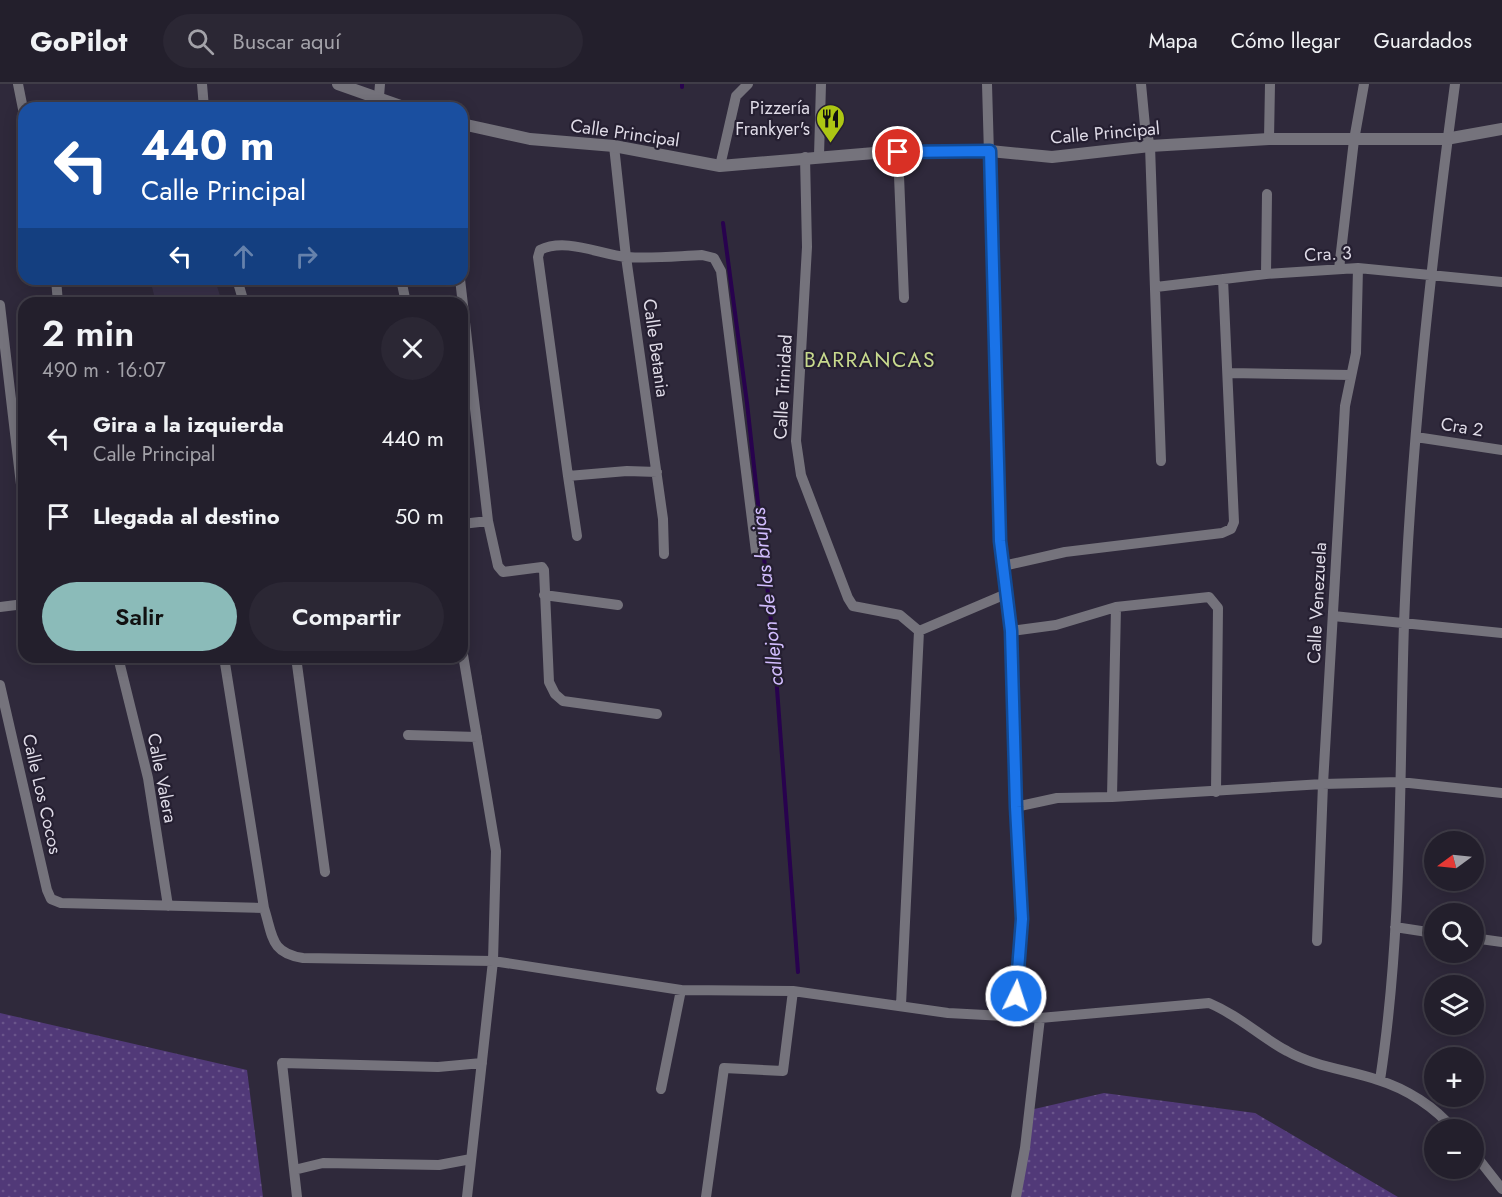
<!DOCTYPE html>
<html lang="es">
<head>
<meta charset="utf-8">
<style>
  :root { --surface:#231f2c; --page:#2b2734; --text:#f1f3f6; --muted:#a3a2a9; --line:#403d48; --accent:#8bbbb9 }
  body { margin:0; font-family:Jost,sans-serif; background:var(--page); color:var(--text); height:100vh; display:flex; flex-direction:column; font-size:22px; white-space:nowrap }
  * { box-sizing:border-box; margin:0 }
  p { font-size:20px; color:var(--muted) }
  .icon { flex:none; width:33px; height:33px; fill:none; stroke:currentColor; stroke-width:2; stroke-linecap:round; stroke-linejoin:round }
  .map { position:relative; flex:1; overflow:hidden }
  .sheet { position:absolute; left:18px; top:213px; width:450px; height:366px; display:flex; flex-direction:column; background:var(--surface); border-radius:18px; box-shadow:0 3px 15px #0003,0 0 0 2px var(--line) }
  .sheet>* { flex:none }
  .hud { position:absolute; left:18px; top:18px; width:450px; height:183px; border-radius:18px; box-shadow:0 3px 15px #0003,0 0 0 2px var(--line); background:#1a4fa0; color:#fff; overflow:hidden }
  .needle { width:39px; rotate:255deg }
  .fabs { position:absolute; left:1424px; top:747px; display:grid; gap:12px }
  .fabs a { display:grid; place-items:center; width:60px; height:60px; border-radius:50%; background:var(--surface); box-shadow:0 3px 15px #0003,0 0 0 2px var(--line); font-size:30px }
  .pin { position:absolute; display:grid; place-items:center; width:51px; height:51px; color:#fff; margin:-26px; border:3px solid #fff; border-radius:50%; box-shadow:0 2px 6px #0007 }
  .me { position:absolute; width:66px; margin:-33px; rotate:4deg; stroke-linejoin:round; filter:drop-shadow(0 0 4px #0008) }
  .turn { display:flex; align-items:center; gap:21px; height:126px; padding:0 24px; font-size:27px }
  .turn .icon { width:78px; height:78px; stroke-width:2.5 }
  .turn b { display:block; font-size:42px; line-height:51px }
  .lanes { display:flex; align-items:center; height:57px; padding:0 24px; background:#0003; justify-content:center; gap:30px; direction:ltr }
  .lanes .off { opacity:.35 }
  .round { display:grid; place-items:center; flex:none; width:63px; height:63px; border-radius:32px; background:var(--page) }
  .head { display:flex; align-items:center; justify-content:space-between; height:102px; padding:0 24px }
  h1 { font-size:36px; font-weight:600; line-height:45px }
  .cta { display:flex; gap:12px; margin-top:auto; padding:12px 24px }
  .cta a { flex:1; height:69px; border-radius:36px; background:var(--accent); color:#111; font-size:24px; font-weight:600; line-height:69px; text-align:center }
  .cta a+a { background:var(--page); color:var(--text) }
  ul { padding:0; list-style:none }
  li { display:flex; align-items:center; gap:18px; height:78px; padding:0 24px }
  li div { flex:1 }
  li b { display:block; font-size:22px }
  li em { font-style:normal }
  header { display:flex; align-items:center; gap:36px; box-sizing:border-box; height:84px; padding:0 30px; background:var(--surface); border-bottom:2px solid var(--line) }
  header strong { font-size:28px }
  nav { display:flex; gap:33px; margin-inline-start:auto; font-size:21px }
  .search { width:420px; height:54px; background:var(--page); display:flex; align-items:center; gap:15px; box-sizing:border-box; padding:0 21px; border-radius:33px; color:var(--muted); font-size:22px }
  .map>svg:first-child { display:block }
  .built { fill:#393149 }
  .grass { fill:url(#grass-dots) }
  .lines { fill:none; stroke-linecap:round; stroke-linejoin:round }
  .stream { stroke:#28024e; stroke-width:4 }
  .minor { stroke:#75737c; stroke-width:10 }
  .tertiary { stroke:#75737c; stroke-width:12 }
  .route-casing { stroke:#114b97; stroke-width:15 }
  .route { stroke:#1a73e8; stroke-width:10 }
  .labels { text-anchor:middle; stroke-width:4.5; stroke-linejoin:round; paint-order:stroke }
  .poi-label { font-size:18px; fill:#dfdbe7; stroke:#251f31; text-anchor:end }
  .street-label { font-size:18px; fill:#dfdbe7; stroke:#251f31 }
  .water-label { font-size:20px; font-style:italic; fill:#d2bdfe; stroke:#251f31 }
  .quarter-label { font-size:21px; letter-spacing:1.5px; fill:#c7d98d; stroke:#251f31 }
</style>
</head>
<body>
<header>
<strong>GoPilot</strong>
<div class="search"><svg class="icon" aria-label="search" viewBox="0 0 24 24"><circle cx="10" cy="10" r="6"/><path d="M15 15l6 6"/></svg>Buscar aquí</div>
<nav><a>Mapa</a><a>Cómo llegar</a><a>Guardados</a></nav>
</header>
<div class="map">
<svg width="1502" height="1113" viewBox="0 0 1502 1113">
  <defs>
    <pattern id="grass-dots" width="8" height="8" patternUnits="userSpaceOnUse" patternTransform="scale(1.5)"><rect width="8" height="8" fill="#513978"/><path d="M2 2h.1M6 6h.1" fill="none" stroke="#6a558b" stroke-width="1.8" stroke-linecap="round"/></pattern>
  </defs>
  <rect width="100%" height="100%" fill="#2f293b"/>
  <path class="built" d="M 150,195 L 215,195 L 222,219 L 156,219 Z"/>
  <path class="grass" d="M 0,929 L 247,986 L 263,1113 L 0,1113 Z
    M 1104,1009 L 1255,1029 L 1398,1113 L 1016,1113 L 1030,1026 Z"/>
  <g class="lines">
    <path class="stream" d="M 682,0 L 682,3
      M 723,139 L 747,319 L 774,564 L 798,888"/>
    <path class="minor" d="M 18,0 L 24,30
      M 202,0 L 204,24
      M 987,0 L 1000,457 L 1011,547 L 1015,723 L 1022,835 L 1015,932
      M 1141,0 L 1145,42 L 1150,62 L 1161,377
      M 378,24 L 380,0
      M 1269,55 L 1270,0
      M 614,62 L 626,173 L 663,435 L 664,470
      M 898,67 L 904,214
      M 819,72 L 821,0
      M 805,73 L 807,163 L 796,357 L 801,391 L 848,514 L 853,522 L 900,531 L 919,547
      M 720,82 L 736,12 L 748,0
      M 1339,185 L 1354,56 L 1364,0
      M 1266,190 L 1267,110
      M 56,195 L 58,219
      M 237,195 L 244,219
      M 401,195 L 406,219
      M 460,195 L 488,437 L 498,482 L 503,488 L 542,483 L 544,486 L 549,598 L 555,610 L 563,617 L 657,630
      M 1156,203 L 1266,190 L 1358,184 L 1502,198
      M 0,221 L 24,426
      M 1229,289 L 1351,291
      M 1416,353 L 1502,366
      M 657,388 L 627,387 L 568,392 L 538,173 L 540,166 C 566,153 601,171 627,173 C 652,175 678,172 702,171 L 714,174 L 721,187 L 756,468
      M 568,392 L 577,452
      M 462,440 L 488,437
      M 1003,482 L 1065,468 L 1222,449 L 1231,445 L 1234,438 L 1223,195
      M 544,511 L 618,521
      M 0,523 L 24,520
      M 1333,532 L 1502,549
      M 1011,547 L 1056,541 L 1116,523 L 1209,513 L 1218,524 L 1216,708
      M 462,565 L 496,767 L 493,877 L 467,1113
      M 118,573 L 148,694 L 168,822
      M 224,573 L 264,824
      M 296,573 L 325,788
      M 0,601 L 47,806 L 51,815 L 61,819 L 264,824 C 273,852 270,869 303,874 L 493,877 L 681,906 L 793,907 L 948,929 L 1040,934 L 1209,919 C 1240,932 1259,952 1287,967 C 1315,983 1349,986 1378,996 C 1407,1005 1435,1023 1454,1046
      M 408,651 L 477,653
      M 1112,713 L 1116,523
      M 1015,723 L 1057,714 L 1112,713 L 1323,700 L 1400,698 L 1502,709
      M 1395,843 L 1434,849
      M 1473,854 L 1502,858
      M 1317,857 L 1323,700 L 1345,322 L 1356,269 L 1358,184
      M 901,921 L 919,547 L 1006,510
      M 1380,996 C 1403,846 1399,692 1404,540 C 1411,359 1431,179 1455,0
      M 661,1005 L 681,906
      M 1473,1068 L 1502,1105
      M 294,1086 L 323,1079 L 439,1081 L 471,1075
      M 297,1113 L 282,979 L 438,983 L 482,979
      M 706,1113 L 724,984 L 783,987 L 793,907
      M 1016,1113 L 1025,1064 L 1040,934"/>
    <path class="tertiary" d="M 338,0 L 406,24
      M 462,40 L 530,55 L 614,62 L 720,82 L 898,67 L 990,67 L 1052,73 L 1150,62 L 1269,55 L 1446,55 L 1502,45"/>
  </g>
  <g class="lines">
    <defs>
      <path id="route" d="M 898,68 L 990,67 L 1000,457 L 1011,547 L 1016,723 L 1022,835 L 1016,912"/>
    </defs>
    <use href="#route" class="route-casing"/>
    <use href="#route" class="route"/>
  </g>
  <defs>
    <symbol id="restaurant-pin" viewBox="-11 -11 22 30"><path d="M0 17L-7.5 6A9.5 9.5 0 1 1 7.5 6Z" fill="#acc613" stroke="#251f31"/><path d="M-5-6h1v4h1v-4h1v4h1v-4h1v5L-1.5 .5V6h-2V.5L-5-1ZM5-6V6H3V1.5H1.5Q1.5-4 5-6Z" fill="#111"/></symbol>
  </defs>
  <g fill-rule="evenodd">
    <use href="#restaurant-pin" x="814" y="18" width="33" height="45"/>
  </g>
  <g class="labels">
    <g class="poi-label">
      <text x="810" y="30">Pizzería<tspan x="810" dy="21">Frankyer's</tspan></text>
    </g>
    <g class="street-label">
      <text transform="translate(625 49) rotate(8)" y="6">Calle Principal</text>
      <text transform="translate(1105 49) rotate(-5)" y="6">Calle Principal</text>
      <text transform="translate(1328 170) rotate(-3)" y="6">Cra. 3</text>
      <text transform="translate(656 264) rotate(82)" y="6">Calle Betania</text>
      <text transform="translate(783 303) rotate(-87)" y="6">Calle Trinidad</text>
      <text transform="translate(1462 343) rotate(9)" y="6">Cra 2</text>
      <text transform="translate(1317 519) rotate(-87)" y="6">Calle Venezuela</text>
      <text transform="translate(162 694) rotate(79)" y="6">Calle Valera</text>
      <text transform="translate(42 710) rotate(77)" y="6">Calle Los Cocos</text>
    </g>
    <g class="water-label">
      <text transform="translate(767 513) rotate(-96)" y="7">callejon de las brujas</text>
    </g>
    <g class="quarter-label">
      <text x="870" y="283">BARRANCAS</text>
    </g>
  </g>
</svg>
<div class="fabs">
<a><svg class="needle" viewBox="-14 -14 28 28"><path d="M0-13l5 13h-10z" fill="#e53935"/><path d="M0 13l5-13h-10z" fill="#a3a2a9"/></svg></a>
<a><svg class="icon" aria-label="search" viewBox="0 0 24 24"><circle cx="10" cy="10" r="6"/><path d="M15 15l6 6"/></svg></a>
<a><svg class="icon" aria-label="layers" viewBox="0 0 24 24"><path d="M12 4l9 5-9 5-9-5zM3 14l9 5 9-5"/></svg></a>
<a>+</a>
<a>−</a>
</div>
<div class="pin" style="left:898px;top:68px;background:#d93025"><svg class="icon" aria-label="arrive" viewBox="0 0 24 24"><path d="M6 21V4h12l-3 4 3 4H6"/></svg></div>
<svg class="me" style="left:1016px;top:912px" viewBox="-20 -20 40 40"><circle r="17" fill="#1a73e8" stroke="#fff" stroke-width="3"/><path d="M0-11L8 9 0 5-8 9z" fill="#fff"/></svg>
<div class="hud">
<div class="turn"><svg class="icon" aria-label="left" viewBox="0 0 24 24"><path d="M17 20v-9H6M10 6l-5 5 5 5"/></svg><div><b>440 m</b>Calle Principal</div></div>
<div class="lanes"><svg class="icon" aria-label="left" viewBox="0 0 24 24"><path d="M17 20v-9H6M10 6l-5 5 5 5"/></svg><svg class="icon off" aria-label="ahead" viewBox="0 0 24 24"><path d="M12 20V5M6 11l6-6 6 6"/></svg><svg class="icon off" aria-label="right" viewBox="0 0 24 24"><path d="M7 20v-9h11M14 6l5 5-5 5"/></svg></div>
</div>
<section class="sheet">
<div class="head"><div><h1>2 min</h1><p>490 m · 16:07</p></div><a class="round"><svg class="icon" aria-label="close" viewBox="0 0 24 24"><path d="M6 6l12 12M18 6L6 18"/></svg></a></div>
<ul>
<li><svg class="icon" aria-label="left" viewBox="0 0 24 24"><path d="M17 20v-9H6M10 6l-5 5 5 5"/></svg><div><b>Gira a la izquierda</b><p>Calle Principal</p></div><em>440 m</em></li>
<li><svg class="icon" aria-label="arrive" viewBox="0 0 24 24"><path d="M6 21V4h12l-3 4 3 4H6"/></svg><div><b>Llegada al destino</b></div><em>50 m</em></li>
</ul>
<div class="cta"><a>Salir</a><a>Compartir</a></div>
</section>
</div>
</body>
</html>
